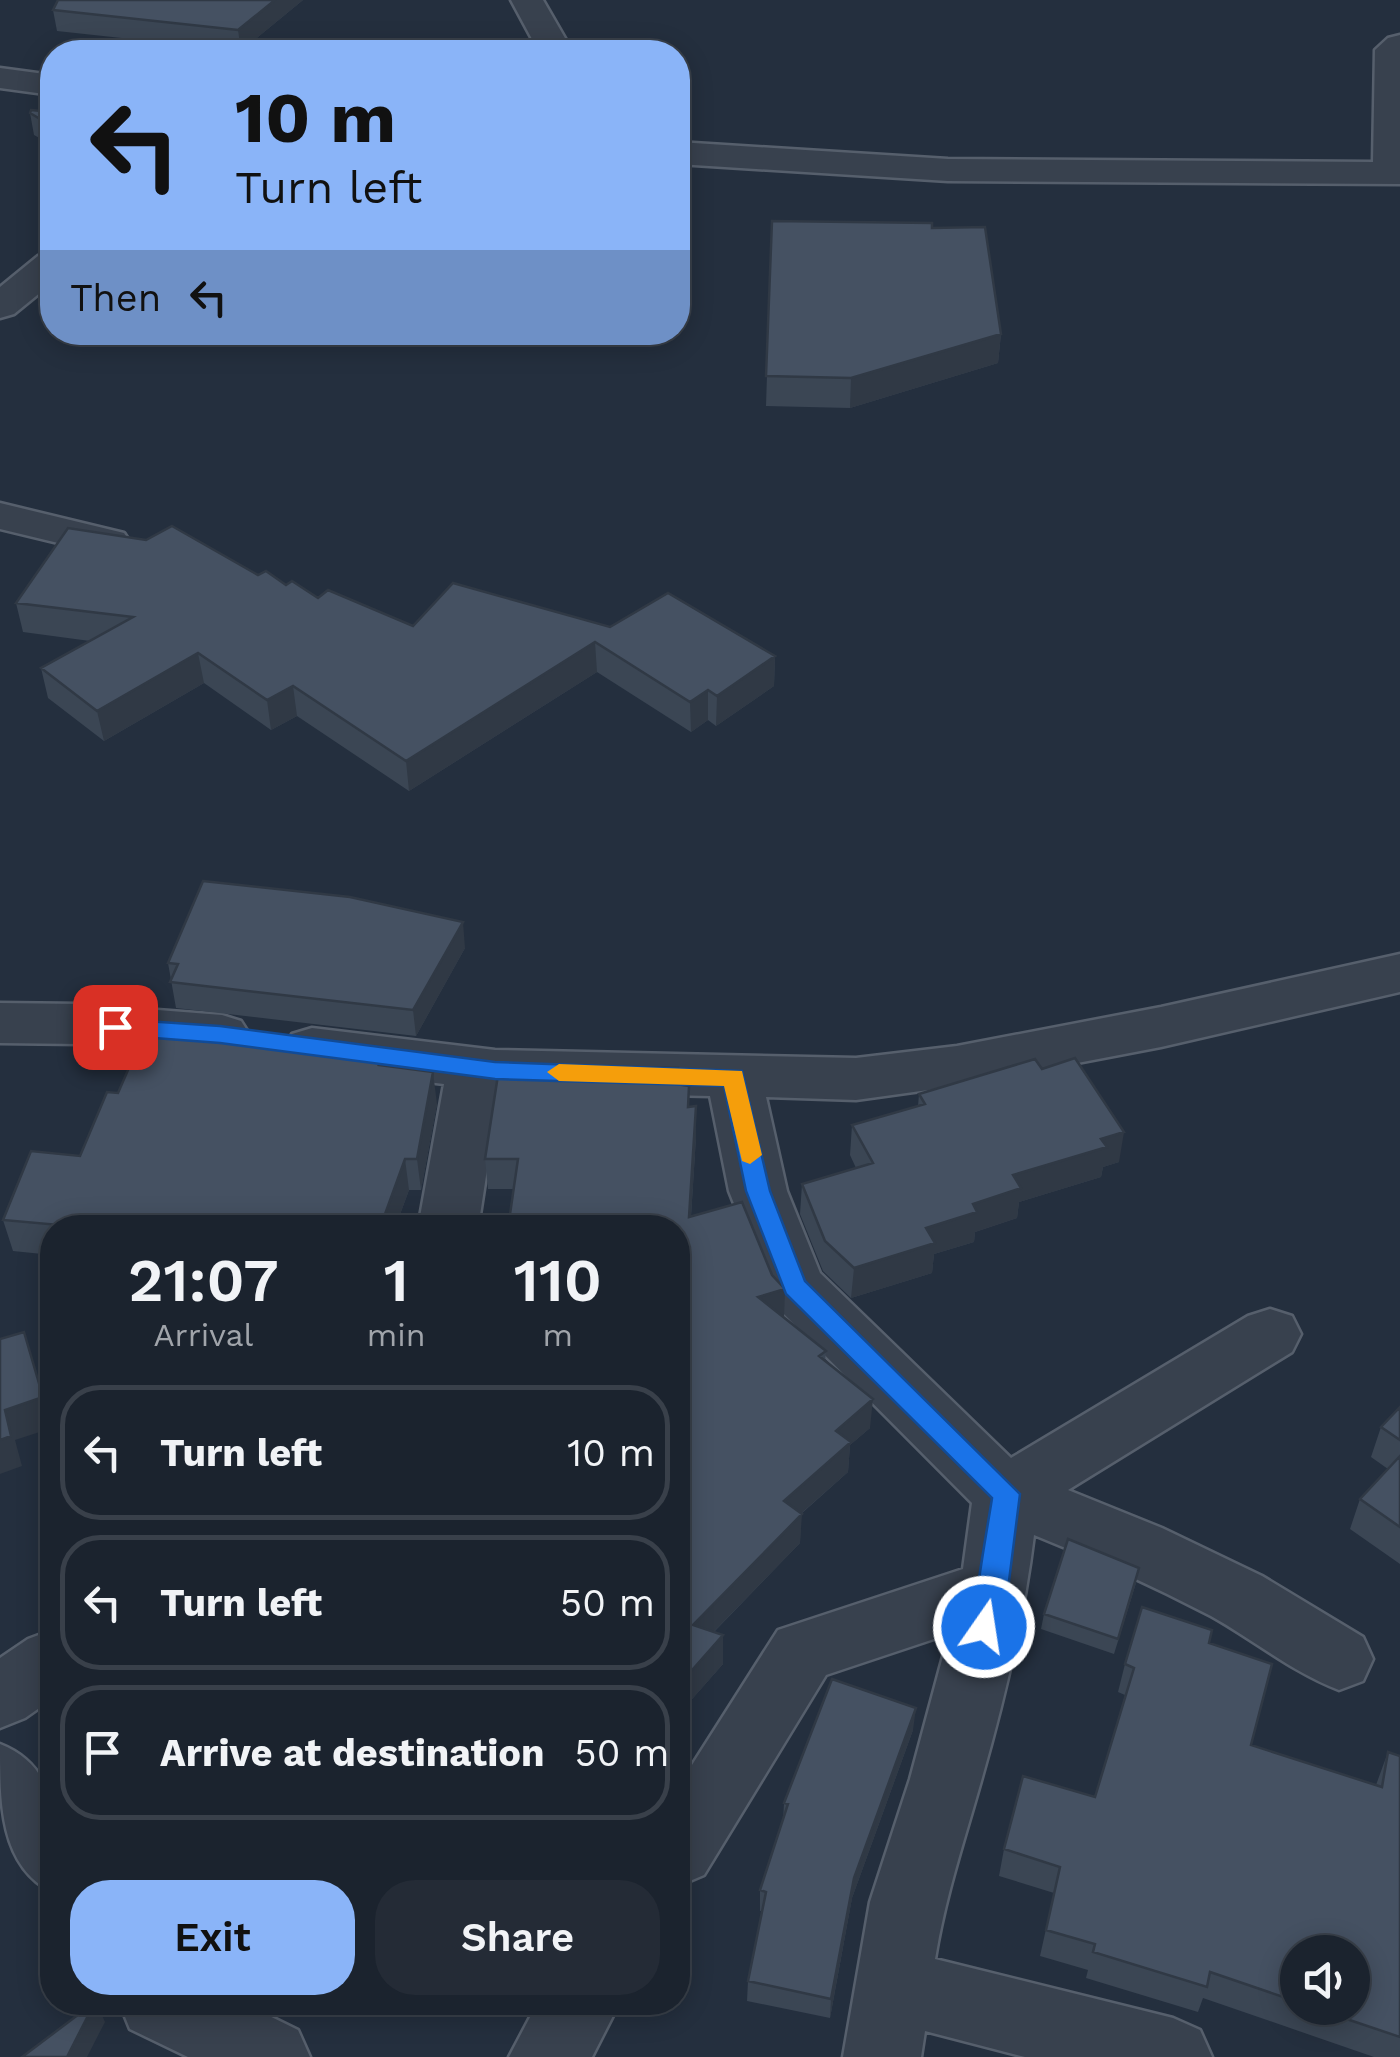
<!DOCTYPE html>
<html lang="en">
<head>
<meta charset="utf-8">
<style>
  :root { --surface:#1b232e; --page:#242b36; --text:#f1f3f6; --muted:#a0a4aa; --line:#39404a; --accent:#8ab4f8 }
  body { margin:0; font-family:"Work Sans",sans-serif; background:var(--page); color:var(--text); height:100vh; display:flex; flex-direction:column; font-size:38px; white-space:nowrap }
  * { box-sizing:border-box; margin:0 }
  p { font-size:32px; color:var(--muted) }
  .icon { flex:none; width:55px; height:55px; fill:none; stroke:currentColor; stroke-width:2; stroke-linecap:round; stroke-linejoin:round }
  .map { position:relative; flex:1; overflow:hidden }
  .side { position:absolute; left:40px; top:1215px; width:650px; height:800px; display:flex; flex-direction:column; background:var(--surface); border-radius:40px; box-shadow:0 5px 25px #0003,0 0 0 2px var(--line) }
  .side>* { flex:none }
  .top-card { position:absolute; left:40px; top:40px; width:650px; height:305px; border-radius:40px; box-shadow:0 5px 25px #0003,0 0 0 2px var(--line); background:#8ab4f8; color:#111; overflow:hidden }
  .buttons { position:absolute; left:1280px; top:1935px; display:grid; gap:20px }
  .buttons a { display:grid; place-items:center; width:90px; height:90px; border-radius:50%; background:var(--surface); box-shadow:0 5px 25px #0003,0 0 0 2px var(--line); font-size:50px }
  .pin { position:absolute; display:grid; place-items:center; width:85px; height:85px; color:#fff; margin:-42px; border-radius:20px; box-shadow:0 5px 15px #0006 }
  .me { position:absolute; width:110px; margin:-55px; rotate:13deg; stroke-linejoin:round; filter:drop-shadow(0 0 8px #0008) }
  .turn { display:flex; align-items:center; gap:35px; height:210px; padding:0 30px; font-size:45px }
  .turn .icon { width:130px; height:130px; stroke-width:2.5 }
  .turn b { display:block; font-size:70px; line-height:85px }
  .then { display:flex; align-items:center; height:95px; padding:0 30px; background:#0003; gap:20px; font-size:38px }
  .eta { display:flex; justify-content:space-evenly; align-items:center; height:170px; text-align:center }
  .eta b { font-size:60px; font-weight:600; line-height:70px }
  .button { display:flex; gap:20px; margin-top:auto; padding:20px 30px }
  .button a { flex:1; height:115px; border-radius:40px; background:var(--accent); color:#111; font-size:40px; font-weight:600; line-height:115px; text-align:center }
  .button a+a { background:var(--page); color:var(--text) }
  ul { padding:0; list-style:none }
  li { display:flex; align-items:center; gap:30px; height:135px; margin:0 20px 15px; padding:0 10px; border:5px solid var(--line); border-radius:40px }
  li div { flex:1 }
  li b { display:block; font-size:38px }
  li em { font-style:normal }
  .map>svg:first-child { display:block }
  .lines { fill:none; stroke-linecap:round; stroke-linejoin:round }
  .minor-casing { stroke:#565f6c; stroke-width:5 }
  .minor { fill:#38414e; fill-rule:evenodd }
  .wall { fill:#3b4654; fill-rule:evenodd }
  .shaded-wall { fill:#303945 }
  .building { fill:#455162; stroke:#303945; stroke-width:2.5 }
  .route { fill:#1a73e8; stroke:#114b97; stroke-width:2.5 }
  .slow { fill:#f59e0b }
</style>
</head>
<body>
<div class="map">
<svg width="1400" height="2057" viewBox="0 0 1400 2057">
  <rect width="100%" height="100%" fill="#242f3e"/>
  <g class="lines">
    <defs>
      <path id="minor" d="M 511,0 L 543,0 L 573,52 L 539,52 Z
        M 1400,35 L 1400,184 L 948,181 L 678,164 L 678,142 L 948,159 L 1373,162 L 1375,50 L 1388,38 Z
        M 0,68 L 52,75 L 52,95 L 0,88 Z
        M 52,252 L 52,283 L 14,314 L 0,318 L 0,287 L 38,256 Z
        M 0,503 L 124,533 L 130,542 L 124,551 L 108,555 L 0,529 Z
        M 1400,954 L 1400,992 L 1161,1047 L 957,1086 L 856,1100 L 766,1097 L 787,1191 L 820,1273 L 1011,1458 L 1248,1316 L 1270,1309 L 1292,1316 L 1301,1334 L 1292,1352 L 1068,1490 L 1162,1528 L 1262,1576 L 1363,1637 L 1373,1659 L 1363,1681 L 1339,1690 C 1292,1672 1254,1640 1211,1616 C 1153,1586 1094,1559 1034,1535 C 1024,1617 1004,1701 981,1781 C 964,1841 945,1897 935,1959 L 1173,2018 L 1200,2030 L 1212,2057 L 1025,2057 L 925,2031 L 921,2057 L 843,2057 L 870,1902 L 910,1779 L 949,1634 L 826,1675 L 704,1875 L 678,1886 L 678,1787 L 778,1630 L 963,1569 L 972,1503 L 774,1304 L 729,1191 L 710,1096 L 499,1091 L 478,1228 L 418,1228 L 444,1084 L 312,1068 L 292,1062 L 284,1048 L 292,1034 L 312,1028 L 495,1050 L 856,1058 L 957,1046 L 1161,1007 Z
        M 0,1003 L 80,1004 L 222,1015 L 241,1021 L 250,1035 L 241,1049 L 222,1055 L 80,1044 L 0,1043 Z
        M 52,1630 L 52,1699 L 25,1718 L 0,1728 L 0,1658 L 28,1639 Z
        M 0,1744 C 64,1769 56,1834 52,1892 C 0,1866 0,1803 0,1744 Z
        M 119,2002 L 241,2002 L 298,2030 L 310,2057 L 188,2057 L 130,2029 Z
        M 538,2002 L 620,2002 L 592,2057 L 509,2057 Z"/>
    </defs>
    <use href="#minor" class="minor-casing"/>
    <use href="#minor" class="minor"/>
  </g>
  <path class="wall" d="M 303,0 L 241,51 L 57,31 L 53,10 Z
    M 52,112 L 52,145 L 34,135 L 30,113 Z
    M 772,221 L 932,228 L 1001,334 L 998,363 L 850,408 L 766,406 Z
    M 258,575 L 318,598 L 413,626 L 610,627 L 775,656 L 774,686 L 716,726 L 708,720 L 691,732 L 597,672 L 409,791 L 297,716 L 271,730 L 204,683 L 104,741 L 48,698 L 41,668 L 90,641 L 23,632 L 16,603 Z
    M 465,948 L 416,1036 L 176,1008 L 168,963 Z
    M 386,1051 L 388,1066 L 437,1104 L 421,1190 L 409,1190 L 395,1228 L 52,1228 L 52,1255 L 13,1251 L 3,1220 L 80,1156 L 118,1093 Z
    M 1042,1069 L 1119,1162 L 1103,1167 L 1101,1177 L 1019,1202 L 1017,1218 L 975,1232 L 974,1242 L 934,1254 L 932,1273 L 851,1298 L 823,1271 L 800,1214 L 802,1184 L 856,1168 L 850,1155 L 852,1125 L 918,1106 L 919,1094 Z
    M 678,1084 L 689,1107 L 696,1106 L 696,1137 L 691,1217 L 784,1318 L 826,1351 L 825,1361 L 870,1428 L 850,1445 L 848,1472 L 801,1514 L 800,1543 L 714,1632 L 723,1635 L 723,1664 L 678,1715 L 678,1228 L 513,1189 L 488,1189 L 485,1159 Z
    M 1400,1407 L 1400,1564 L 1350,1529 L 1360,1499 L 1388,1469 L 1371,1457 L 1381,1427 Z
    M 1136,1583 L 1114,1654 L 1041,1629 L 1044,1614 Z
    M 1209,1643 L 1251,1745 L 1376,1785 L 1388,1752 L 1400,1756 L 1400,2057 L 1374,2057 L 1203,1998 L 1198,2012 L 1086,1978 L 1088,1970 L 1040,1956 L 1054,1893 L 999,1876 L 1004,1849 L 1095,1797 L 1125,1695 L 1118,1692 L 1125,1664 ZM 1298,1952 L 1352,2008 L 1298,2008 Z
    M 913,1730 L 852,1898 L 830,2018 L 747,2001 L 748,1981 L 762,1911 L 760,1911 L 760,1890 L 783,1822 L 784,1803 Z"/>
  <path class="shaded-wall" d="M 275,0 L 303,0 L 241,51 L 238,30 Z
    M 1001,334 L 998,363 L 850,408 L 851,378 Z
    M 595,642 L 597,672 L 409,791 L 406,761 Z
    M 198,653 L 204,683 L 104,741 L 97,711 Z
    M 775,656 L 774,686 L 716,726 L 717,696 Z
    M 293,686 L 297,716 L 271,730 L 267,700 Z
    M 708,690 L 708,720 L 691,732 L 690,702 Z
    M 463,922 L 465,948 L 416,1036 L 413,1010 Z
    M 386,1051 L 391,1082 L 379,1065 Z
    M 433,1072 L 437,1104 L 421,1190 L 417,1159 Z
    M 696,1106 L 696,1137 L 689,1247 L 689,1217 Z
    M 1124,1132 L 1119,1162 L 1103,1167 L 1101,1177 L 1019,1202 L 1017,1218 L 975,1232 L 974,1242 L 934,1254 L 932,1273 L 851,1298 L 854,1268 L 926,1228 L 973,1204 L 1013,1175 L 1101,1139 Z
    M 405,1159 L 409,1190 L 395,1228 L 380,1228 Z
    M 785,1289 L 784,1319 L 758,1297 Z
    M 24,1332 L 52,1428 L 15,1440 L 22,1466 L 0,1474 L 0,1440 L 5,1410 Z
    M 873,1399 L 870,1428 L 850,1445 L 848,1472 L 782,1530 L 784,1501 L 836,1431 Z
    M 802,1514 L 800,1543 L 693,1653 L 693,1625 Z
    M 723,1635 L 723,1664 L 678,1715 L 678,1686 Z
    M 916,1708 L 913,1730 L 852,1898 L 830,2018 L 831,1999 L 854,1878 Z
    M 96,2002 L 105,2022 L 87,2057 L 67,2057 Z"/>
  <path class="building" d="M 58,0 L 275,0 L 238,30 L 53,10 Z
    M 31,110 L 52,112 L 52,126 L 30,113 Z
    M 772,221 L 932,223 L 932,228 L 985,227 L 1001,334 L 851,378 L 766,376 Z
    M 172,526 L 258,575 L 266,571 L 286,585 L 292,581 L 318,598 L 328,590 L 413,626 L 453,583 L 610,627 L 668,593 L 775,656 L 717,696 L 708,690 L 690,702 L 595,642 L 406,761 L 293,686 L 267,700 L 198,653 L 97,711 L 41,668 L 133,617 L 16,603 L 68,528 L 146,540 Z
    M 203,881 L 350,897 L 463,922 L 413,1010 L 170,982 L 178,964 L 168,963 Z
    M 148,1024 L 386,1051 L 379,1065 L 433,1072 L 417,1159 L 405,1159 L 380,1228 L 59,1228 L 60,1225 L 3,1220 L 31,1151 L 80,1156 L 107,1092 L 118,1093 Z
    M 1075,1058 L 1124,1132 L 1101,1139 L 1107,1147 L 1013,1175 L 1021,1188 L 973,1204 L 977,1212 L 926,1228 L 935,1243 L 854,1268 L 825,1241 L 802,1184 L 873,1163 L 852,1125 L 925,1104 L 919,1094 L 1035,1059 L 1042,1069 Z
    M 573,1066 L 678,1068 L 676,1084 L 689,1086 L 688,1107 L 696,1106 L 689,1217 L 742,1202 L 772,1275 L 785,1289 L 758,1297 L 826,1351 L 819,1356 L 873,1399 L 836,1431 L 851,1442 L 784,1501 L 802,1514 L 693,1625 L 723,1635 L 678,1686 L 678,1228 L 508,1228 L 518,1159 L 485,1159 L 498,1075 L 571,1076 Z
    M 24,1332 L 43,1397 L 5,1410 L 11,1436 L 0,1440 L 0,1339 Z
    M 1400,1407 L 1400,1440 L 1381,1427 Z
    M 1400,1456 L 1400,1527 L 1360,1499 Z
    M 1068,1539 L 1139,1568 L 1118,1639 L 1044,1614 Z
    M 1142,1607 L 1212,1630 L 1209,1643 L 1272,1664 L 1251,1745 L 1382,1787 L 1388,1752 L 1400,1756 L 1400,2037 L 1314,2008 L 1352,2008 L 1352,1952 L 1298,1952 L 1298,2002 L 1210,1972 L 1207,1987 L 1093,1952 L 1095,1944 L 1046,1930 L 1060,1867 L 1004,1849 L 1023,1776 L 1095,1797 L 1134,1668 L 1125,1664 Z
    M 832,1679 L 916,1708 L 854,1878 L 831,1999 L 748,1981 L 766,1892 L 760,1890 L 788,1804 L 784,1803 Z
    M 95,2002 L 67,2057 L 22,2057 Z"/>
  <path class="route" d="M 115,1019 L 220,1026 L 495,1062 L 742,1071 L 770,1191 L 805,1281 L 1020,1494 L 1008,1589 L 994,1636 L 984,1639 L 975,1636 C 969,1624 989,1520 992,1498 L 786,1294 L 746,1191 L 724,1086 L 495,1079 L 220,1043 L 115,1035 L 104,1027 Z"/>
  <path class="slow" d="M 559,1064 L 742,1071 L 762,1155 L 750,1164 L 742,1161 L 724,1086 L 559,1081 L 547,1072 Z"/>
</svg>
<div class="buttons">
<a><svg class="icon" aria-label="sound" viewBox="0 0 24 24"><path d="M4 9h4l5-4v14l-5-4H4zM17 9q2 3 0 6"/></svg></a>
</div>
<div class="pin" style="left:115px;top:1027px;background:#d93025"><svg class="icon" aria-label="arrive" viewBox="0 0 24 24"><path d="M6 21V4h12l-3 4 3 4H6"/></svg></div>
<svg class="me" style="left:984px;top:1627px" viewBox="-20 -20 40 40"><circle r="17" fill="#1a73e8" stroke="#fff" stroke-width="3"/><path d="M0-11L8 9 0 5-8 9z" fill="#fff"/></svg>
<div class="top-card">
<div class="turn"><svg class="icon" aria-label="left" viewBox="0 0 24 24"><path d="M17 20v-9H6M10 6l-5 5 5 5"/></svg><div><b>10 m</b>Turn left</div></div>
<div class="then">Then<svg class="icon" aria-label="left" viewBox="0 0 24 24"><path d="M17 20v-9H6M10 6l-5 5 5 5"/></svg></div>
</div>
<section class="side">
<div class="eta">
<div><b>21:07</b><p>Arrival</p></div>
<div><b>1</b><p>min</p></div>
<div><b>110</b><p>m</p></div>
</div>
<ul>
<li><svg class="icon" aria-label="left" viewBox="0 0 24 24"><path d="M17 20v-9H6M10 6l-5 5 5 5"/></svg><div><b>Turn left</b></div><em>10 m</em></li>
<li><svg class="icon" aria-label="left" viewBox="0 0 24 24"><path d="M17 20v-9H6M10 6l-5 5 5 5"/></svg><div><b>Turn left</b></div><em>50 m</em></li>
<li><svg class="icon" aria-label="arrive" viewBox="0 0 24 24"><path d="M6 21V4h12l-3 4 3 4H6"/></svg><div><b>Arrive at destination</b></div><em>50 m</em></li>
</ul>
<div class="button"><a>Exit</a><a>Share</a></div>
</section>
</div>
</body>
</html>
